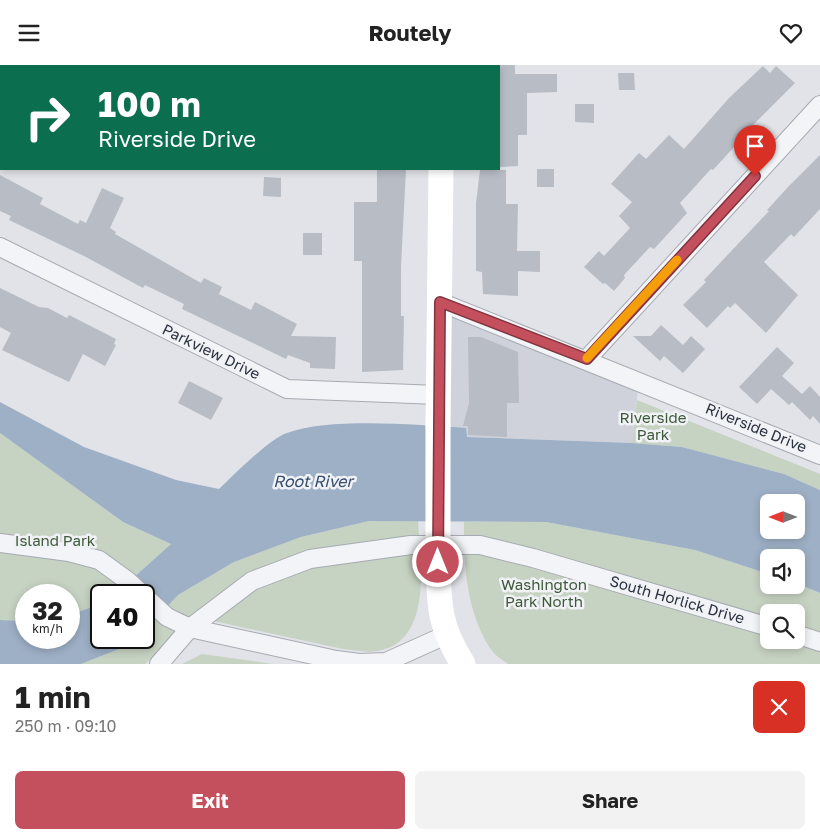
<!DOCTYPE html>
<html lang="en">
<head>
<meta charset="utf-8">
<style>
  :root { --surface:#fff; --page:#f2f2f2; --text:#222; --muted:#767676; --accent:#c44f5d }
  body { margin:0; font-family:"Golos Text",sans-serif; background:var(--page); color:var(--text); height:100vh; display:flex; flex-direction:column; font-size:19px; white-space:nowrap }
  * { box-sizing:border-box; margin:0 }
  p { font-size:16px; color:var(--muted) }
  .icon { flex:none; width:28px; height:28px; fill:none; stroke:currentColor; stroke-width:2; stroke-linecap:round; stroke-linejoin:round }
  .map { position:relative; height:599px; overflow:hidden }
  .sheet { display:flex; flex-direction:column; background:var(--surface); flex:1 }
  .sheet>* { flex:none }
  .banner { position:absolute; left:0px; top:0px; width:500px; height:105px; box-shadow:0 2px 8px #0003; background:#0b6e4f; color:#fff; overflow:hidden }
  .needle { width:32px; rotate:270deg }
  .controls { position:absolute; left:760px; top:429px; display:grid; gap:10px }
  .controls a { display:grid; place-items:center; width:45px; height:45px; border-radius:8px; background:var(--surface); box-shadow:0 2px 8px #0003; font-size:25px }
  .speed { position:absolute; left:15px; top:519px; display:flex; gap:10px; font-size:25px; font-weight:700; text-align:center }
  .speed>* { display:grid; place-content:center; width:65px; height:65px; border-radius:50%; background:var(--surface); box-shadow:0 2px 8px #0003; line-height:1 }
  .speed small { font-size:12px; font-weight:400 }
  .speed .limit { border:2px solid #111; border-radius:8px; background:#fff; color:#111 }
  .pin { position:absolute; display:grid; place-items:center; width:42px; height:42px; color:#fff; margin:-51px -21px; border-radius:50% 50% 50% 0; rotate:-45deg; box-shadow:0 0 5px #0007 }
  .pin .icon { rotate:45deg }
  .me { position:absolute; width:55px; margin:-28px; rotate:0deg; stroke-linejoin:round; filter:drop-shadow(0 0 4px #0008) }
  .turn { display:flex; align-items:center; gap:18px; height:105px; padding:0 15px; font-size:22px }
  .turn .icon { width:65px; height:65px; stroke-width:2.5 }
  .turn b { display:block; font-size:35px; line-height:42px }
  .round { display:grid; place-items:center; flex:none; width:52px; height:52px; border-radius:8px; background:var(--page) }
  .headline { display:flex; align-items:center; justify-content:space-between; height:85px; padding:0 15px }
  h1 { font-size:30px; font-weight:700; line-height:38px }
  .cta { display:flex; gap:10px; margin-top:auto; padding:10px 15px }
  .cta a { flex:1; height:58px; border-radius:8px; background:var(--accent); color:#fff; font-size:20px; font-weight:700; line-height:58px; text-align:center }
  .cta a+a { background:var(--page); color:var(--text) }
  header { display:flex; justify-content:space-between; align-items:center; height:65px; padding:0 15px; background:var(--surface); font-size:22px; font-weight:700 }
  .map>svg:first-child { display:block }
  .built { fill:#cfd2da }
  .green { fill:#c6d2c2; fill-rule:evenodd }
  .water { fill:#9eb0c6; fill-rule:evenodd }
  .building { fill:#b8bcc5 }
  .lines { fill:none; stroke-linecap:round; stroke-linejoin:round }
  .street-casing { stroke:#a6aab2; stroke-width:20 }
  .street { stroke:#f3f4f7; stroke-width:18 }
  .secondary { stroke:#fff; stroke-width:25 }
  .secondary-bridge { stroke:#fff; stroke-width:25 }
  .route-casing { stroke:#7f333c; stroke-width:12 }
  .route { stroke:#c44f5d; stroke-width:9 }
  .slow { stroke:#f59e0b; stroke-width:9 }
  .labels { text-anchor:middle; stroke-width:5; stroke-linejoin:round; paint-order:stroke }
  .street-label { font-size:15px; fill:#2a313f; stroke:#f0f2f6 }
  .park-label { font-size:15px; fill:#3e5939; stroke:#f0f2f6 }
  .water-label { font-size:16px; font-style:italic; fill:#384e6f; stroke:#f0f2f6 }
</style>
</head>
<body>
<header><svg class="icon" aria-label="menu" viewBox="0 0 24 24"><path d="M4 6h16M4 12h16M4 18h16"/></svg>Routely<svg class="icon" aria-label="heart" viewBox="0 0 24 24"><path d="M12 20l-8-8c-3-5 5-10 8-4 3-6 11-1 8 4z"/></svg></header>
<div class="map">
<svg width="820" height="599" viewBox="0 0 820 599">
  <rect width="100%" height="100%" fill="#e1e3e8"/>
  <path class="built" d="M 202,0 L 441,0 L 441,1 L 204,1 Z
    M 440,237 L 639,315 L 632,378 L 466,372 L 438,361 Z"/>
  <path class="green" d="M 637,335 L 820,409 L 820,425 L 784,409 L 682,382 L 632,378 Z
    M 0,368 L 123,457 L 171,479 L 114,530 L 101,530 L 101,539 L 69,550 L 69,530 L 26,530 L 26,556 L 0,555 Z
    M 369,456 L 418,456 C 420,496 434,577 377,586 C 366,588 354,585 343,584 L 195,552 L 145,599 L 81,599 L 132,579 L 138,573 L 144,572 L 144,567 L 178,530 L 234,497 L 301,472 Z
    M 464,457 L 546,457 L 695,485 L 769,509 L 769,520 L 796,518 L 820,528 L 820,599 L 508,599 C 503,595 496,591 493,587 C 467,552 463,499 464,457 ZM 769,548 L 796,548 L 796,575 L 769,575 Z
    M 202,589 L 273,599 L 182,599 Z"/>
  <path class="water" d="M 0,337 L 84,382 L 176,415 L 219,424 C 234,410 269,374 287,368 C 331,352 418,360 466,363 L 467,372 L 632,378 L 682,382 L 784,409 L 820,425 L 820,528 L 796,518 L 796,492 L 769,492 L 769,509 L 695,485 L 546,457 L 369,456 L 301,472 L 234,497 L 178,530 L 144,567 L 144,530 L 114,530 L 171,479 L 123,457 L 0,368 ZM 769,438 L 796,438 L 796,465 L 769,465 Z
    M 101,539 L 101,572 L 138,573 L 132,579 L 81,599 L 0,599 L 0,555 L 26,556 L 26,572 L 69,572 L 69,550 Z"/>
  <path class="building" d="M 499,0 L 515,0 L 515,9 L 557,9 L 557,27 L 527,28 L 527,70 L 518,70 L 518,101 L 499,102 Z
    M 763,1 L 770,8 L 776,1 L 795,18 L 747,66 L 750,68 L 736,84 L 734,82 L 713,105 L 711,104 L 680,138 L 687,148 L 654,184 L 650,182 L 624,210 L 625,213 L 614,226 L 605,218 L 603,219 L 584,202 L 599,186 L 604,191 L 630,163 L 619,151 L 632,137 L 611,119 L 639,88 L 646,94 L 669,70 L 684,84 L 729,33 Z
    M 618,8 L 634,8 L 635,25 L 619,25 Z
    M 575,39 L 594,39 L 594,58 L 575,57 Z
    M 820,90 L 820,144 L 794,172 L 791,169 L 764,197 L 798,230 L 766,268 L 735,238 L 730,243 L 728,241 L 707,263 L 683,240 L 706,217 L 704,215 L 769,146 L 767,145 L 789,121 Z
    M 377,104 L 406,104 L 401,202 L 401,251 L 404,251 L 403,305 L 362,307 L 362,196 L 354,196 L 354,137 L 377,137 Z
    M 537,104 L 554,104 L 554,122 L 537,122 Z
    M 480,105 L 506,105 L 506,139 L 518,139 L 517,186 L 540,186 L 540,207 L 518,206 L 518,231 L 483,229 L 482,207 L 476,206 L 476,138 Z
    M 0,110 L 43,133 L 40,139 L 78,159 L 80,155 L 86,158 L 102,123 L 124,133 L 110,163 L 116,167 L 115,169 L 201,218 L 204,213 L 222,222 L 219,229 L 251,245 L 255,237 L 297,259 L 291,271 L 336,272 L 335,304 L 310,303 L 310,298 L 288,290 L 286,294 L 182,244 L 184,239 L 145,220 L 143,223 L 86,192 L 9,155 L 11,151 L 0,146 Z
    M 264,112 L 281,113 L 281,132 L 263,131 Z
    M 303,168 L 322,168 L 322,190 L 303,190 Z
    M 0,223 L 39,242 L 48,243 L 67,253 L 69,250 L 116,274 L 114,279 L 116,280 L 105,301 L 83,289 L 69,317 L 2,285 L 11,268 L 0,262 Z
    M 661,260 L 683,280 L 691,271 L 705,284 L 683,308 L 664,291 L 660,296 L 633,271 L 651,271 Z
    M 468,272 L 481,272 L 518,287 L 519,338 L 507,338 L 507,372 L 468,370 L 468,361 L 463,361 L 469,338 Z
    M 777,282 L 794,298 L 782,311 L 802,329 L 810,321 L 820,332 L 820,359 L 813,351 L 810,355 L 792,337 L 789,340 L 771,324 L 757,339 L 739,322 Z
    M 189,316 L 223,333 L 211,355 L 178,338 Z"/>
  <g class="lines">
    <defs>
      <path id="street" d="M 202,0 L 204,1
        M 0,182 L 287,324 L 438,330
        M 440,237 L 820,390
        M 587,294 L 820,40
        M 0,478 L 69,487 L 99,495 L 128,516 L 167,552 L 190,563 L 336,595 L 359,598 L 386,597 L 446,570
        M 796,569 L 820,577
        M 159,599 L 190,563 L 252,516 L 310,494 L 411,480 L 480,480 L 533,493 L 769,562"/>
    </defs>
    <use href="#street" class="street-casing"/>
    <use href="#street" class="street"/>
    <path class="secondary" d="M 441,0 L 441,1
      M 438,361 L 441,104
      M 438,497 C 439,541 439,561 463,599"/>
    <path class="secondary-bridge" d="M 438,361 L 438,497"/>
  </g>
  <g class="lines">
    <defs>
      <path id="route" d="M 438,497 L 440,237 L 587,294 L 755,111"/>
    </defs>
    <use href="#route" class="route-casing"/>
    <use href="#route" class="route"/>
    <path class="slow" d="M 587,293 L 677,195"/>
  </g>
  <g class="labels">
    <g class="street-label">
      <text transform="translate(211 287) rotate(26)" y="5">Parkview Drive</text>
      <text transform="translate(756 363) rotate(22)" y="5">Riverside Drive</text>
      <text transform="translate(677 535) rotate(16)" y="5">South Horlick Drive</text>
    </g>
    <g class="park-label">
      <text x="653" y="358">Riverside<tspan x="653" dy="17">Park</tspan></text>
      <text x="55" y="481">Island Park</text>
      <text x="544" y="525">Washington<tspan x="544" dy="17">Park North</tspan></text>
    </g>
    <g class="water-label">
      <text x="313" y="422">Root River</text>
    </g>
  </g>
</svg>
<div class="controls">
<a><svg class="needle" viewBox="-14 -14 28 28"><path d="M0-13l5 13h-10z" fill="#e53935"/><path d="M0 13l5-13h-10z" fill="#767676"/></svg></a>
<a><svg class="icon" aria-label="sound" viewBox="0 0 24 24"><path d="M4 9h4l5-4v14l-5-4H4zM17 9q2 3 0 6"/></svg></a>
<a><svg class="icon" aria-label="search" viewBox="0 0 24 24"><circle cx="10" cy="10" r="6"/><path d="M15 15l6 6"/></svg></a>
</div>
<div class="speed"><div>32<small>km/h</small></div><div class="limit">40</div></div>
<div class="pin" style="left:755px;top:111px;background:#d93025"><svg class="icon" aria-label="arrive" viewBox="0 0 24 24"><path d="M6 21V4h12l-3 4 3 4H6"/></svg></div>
<svg class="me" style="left:438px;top:497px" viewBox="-20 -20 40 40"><circle r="17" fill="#c44f5d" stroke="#fff" stroke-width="3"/><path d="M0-11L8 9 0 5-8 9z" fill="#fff"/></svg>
<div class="banner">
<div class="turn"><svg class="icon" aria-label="right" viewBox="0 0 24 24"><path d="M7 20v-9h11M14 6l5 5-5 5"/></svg><div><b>100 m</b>Riverside Drive</div></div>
</div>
</div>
<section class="sheet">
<div class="headline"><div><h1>1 min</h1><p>250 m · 09:10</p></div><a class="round" style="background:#d93025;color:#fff"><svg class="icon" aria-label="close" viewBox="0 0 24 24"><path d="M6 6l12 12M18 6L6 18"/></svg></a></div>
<div class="cta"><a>Exit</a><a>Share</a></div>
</section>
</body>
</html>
